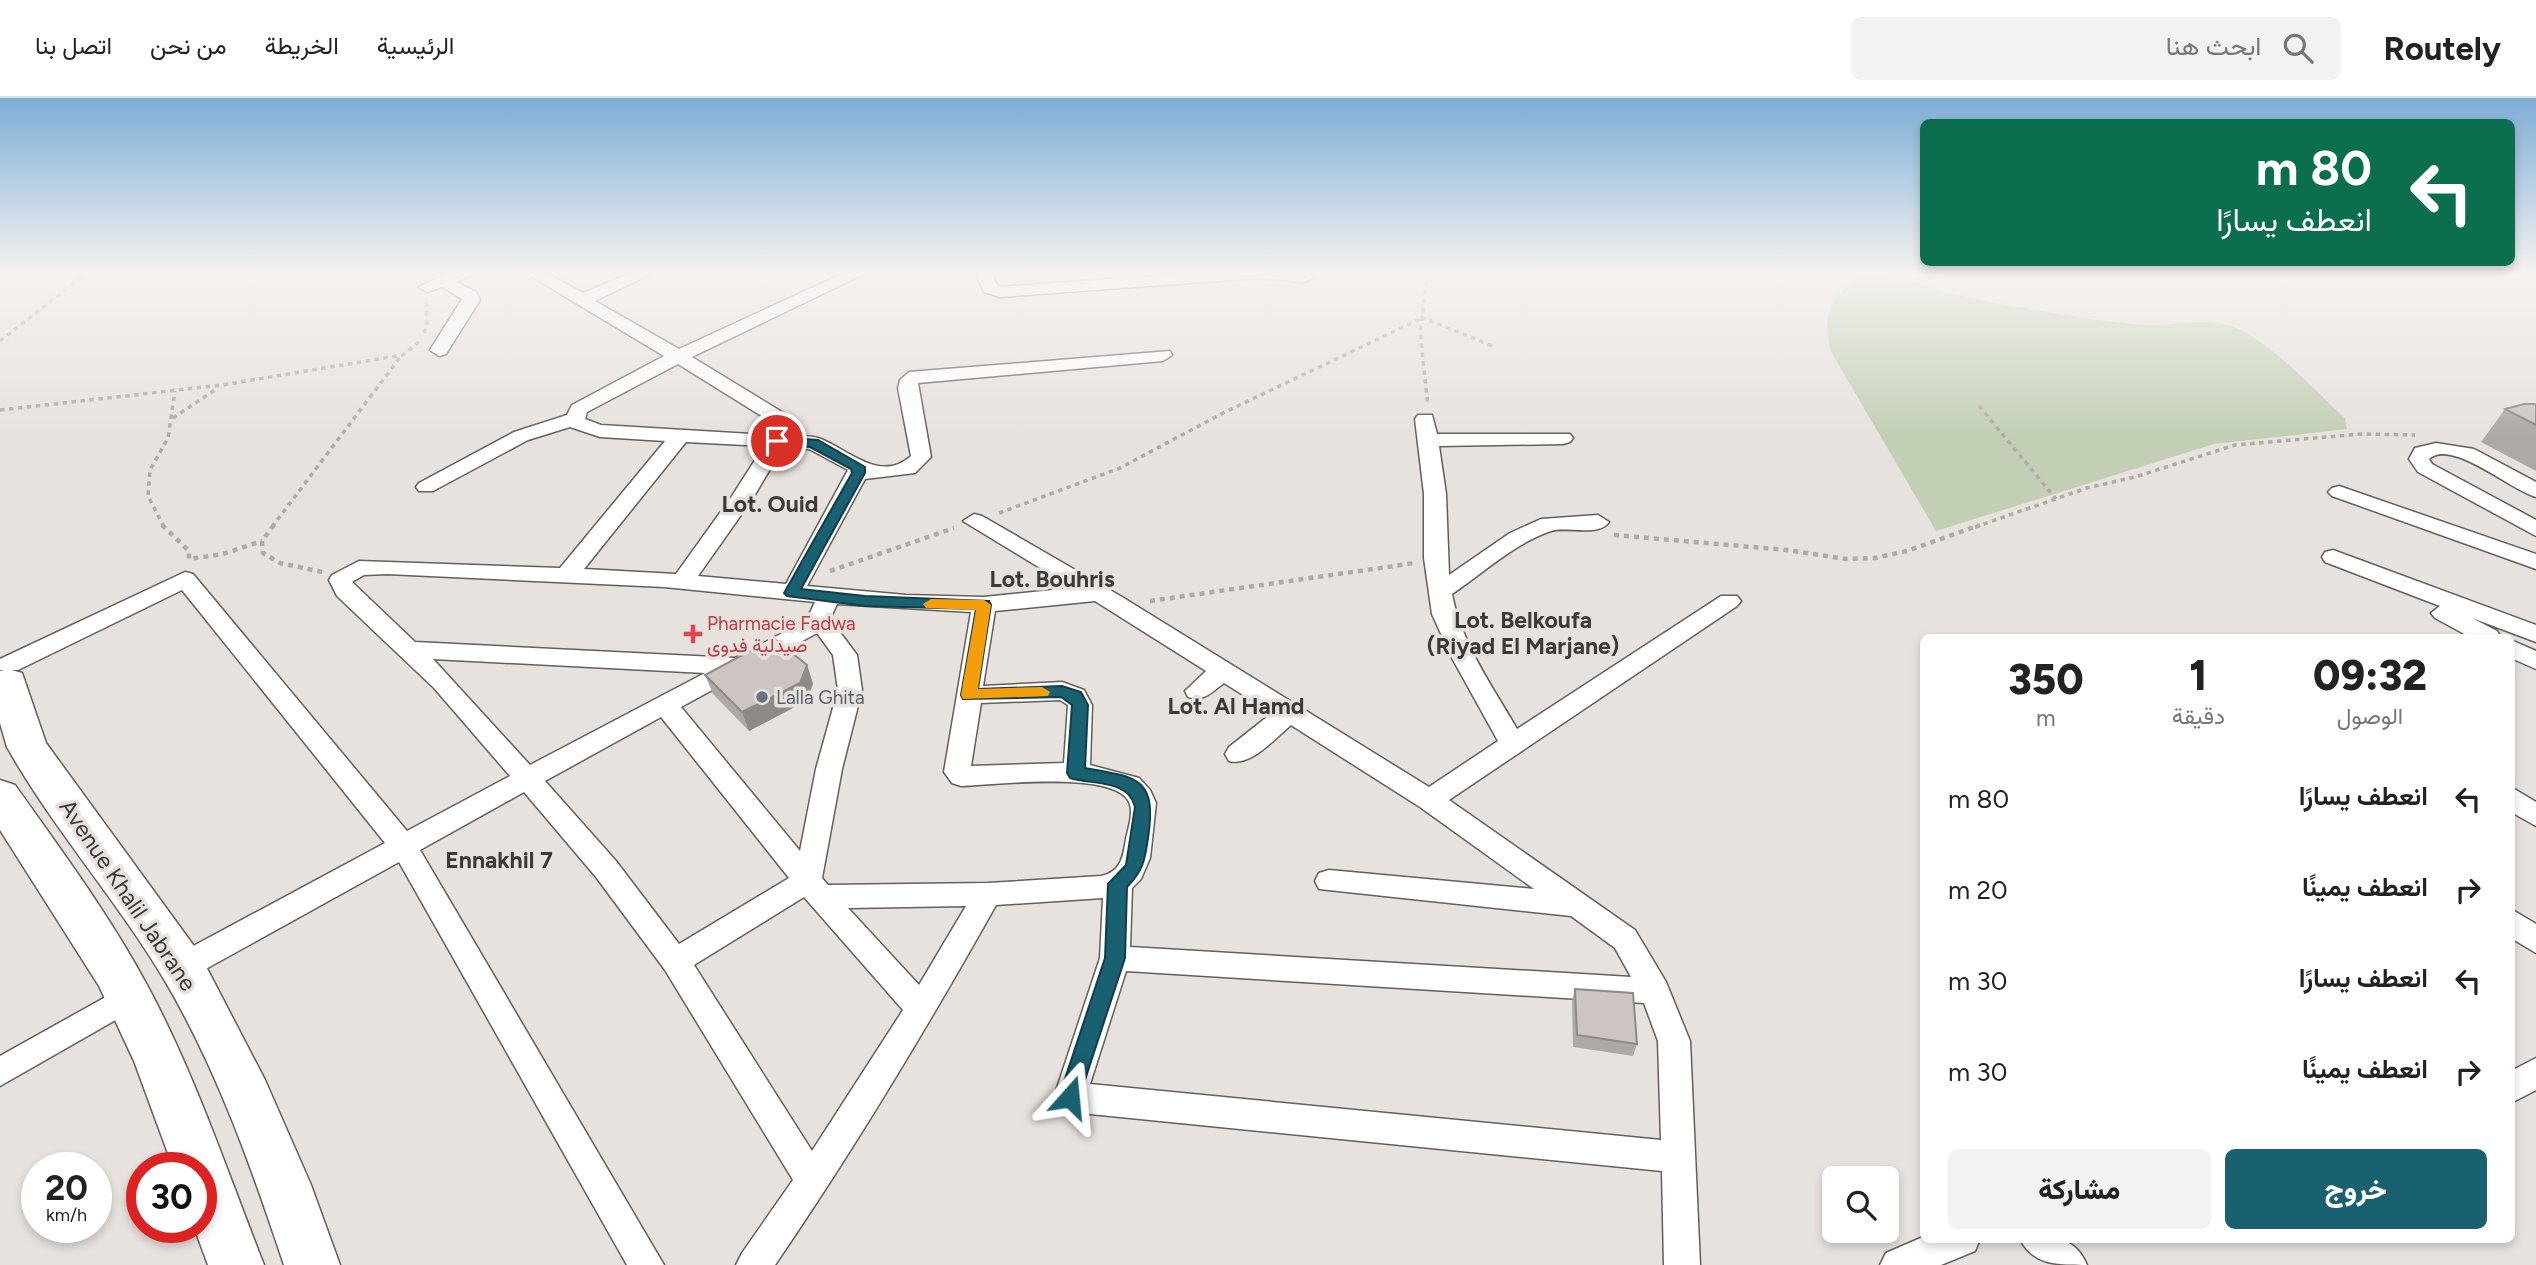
<!DOCTYPE html>
<html lang="ar">
<head>
<meta charset="utf-8">
<style>
  :root { --surface:#fff; --page:#f2f2f2; --text:#222; --muted:#767676; --line:#e0e0e0; --accent:#196170 }
  body { margin:0; font-family:Figtree,Vazirmatn,sans-serif; background:var(--page); color:var(--text); direction:rtl; height:100vh; display:flex; flex-direction:column; font-size:26px; white-space:nowrap }
  * { box-sizing:border-box; margin:0 }
  p { font-size:23px; color:var(--muted) }
  .icon { flex:none; width:38px; height:38px; fill:none; stroke:currentColor; stroke-width:2; stroke-linecap:round; stroke-linejoin:round }
  .map { position:relative; flex:1; overflow:hidden; direction:ltr }
  .side { position:absolute; left:1920px; top:536px; width:595px; height:609px; display:flex; flex-direction:column; background:var(--surface); border-radius:10px; box-shadow:0 4px 10px #0003; direction:rtl }
  .side>* { flex:none }
  .top-card { position:absolute; left:1920px; top:21px; width:595px; height:147px; border-radius:10px; box-shadow:0 4px 10px #0003; direction:rtl; background:#0b6e4f; color:#fff; overflow:hidden }
  .tools { position:absolute; left:1822px; top:1068px; display:grid; gap:14px }
  .tools a { display:grid; place-items:center; width:77px; height:77px; border-radius:10px; background:var(--surface); box-shadow:0 4px 10px #0003; font-size:35px }
  .speed { position:absolute; left:21px; top:1054px; display:flex; gap:14px; font-size:35px; font-weight:700; text-align:center }
  .speed>* { display:grid; place-content:center; width:91px; height:91px; border-radius:50%; background:var(--surface); box-shadow:0 4px 10px #0003; line-height:1 }
  .speed small { font-size:18px; font-weight:400 }
  .speed .limit { border:10px solid #d22; background:#fff; color:#111 }
  .pin { position:absolute; display:grid; place-items:center; width:60px; height:60px; color:#fff; margin:-30px; border:4px solid #fff; border-radius:50%; box-shadow:0 2px 7px #0007 }
  .me { position:absolute; width:77px; margin:-38px; rotate:18deg; stroke-linejoin:round; filter:drop-shadow(0 0 5px #0008) }
  .turn { display:flex; align-items:center; gap:24px; height:147px; padding:0 28px; font-size:32px }
  .turn .icon { width:91px; height:91px; stroke-width:2.5 }
  .turn b { display:block; font-size:49px; line-height:60px }
  .eta { display:flex; justify-content:space-evenly; align-items:center; height:119px; text-align:center }
  .eta b { font-size:42px; font-weight:800; line-height:49px }
  .cta { display:flex; gap:14px; margin-top:auto; padding:14px 28px }
  .cta a { flex:1; height:80px; border-radius:10px; background:var(--accent); color:#fff; font-size:28px; font-weight:800; line-height:80px; text-align:center }
  .cta a+a { background:var(--page); color:var(--text) }
  ul { padding:0; list-style:none }
  li { display:flex; align-items:center; gap:21px; height:91px; padding:0 28px }
  li div { flex:1 }
  li b { display:block; font-size:26px }
  li em { font-style:normal }
  header { display:flex; align-items:center; gap:42px; box-sizing:border-box; height:98px; padding:0 35px; background:var(--surface); border-bottom:2px solid var(--line) }
  header strong { font-size:33px }
  nav { display:flex; gap:38px; margin-inline-start:auto; font-size:24px }
  .search { width:490px; height:63px; background:var(--page); display:flex; align-items:center; gap:18px; box-sizing:border-box; padding:0 24px; border-radius:10px; color:var(--muted); font-size:26px }
  .map>svg:first-child { display:block }
  .green { fill:#c2cfb5 }
  .lines { fill:none; stroke-linecap:round; stroke-linejoin:round }
  .street-casing { stroke:#645f5b; stroke-width:3 }
  .primary-casing { stroke:#645f5b; stroke-width:3 }
  .path-far1 { stroke:#afaba7; stroke-width:3.5; stroke-dasharray:4.5 4.5; stroke-linecap:butt }
  .path { stroke:#afaba7; stroke-width:4.5; stroke-dasharray:5 5; stroke-linecap:butt }
  .street { fill:#fff; fill-rule:evenodd }
  .primary { fill:#fff; fill-rule:evenodd }
  .wall { fill:#afa9a6 }
  .shaded-wall { fill:#8f8a87 }
  .building { fill:#ccc5c1; stroke:#8f8a87; stroke-width:2 }
  .route { fill:#196170; stroke:#103f49; stroke-width:2 }
  .slow { fill:#f59e0b }
  .health-dot { fill:#e0444e; stroke:#e8e2de; stroke-width:2.5 }
  .worship-dot { fill:#6b7280; stroke:#e8e2de; stroke-width:2.5 }
  .labels { text-anchor:middle; stroke-width:7; stroke-linejoin:round; paint-order:stroke }
  .health-label { font-size:19px; fill:#be3a42; stroke:#e8e2de; text-anchor:start }
  .worship-label { font-size:19px; fill:#5b616d; stroke:#e8e2de; text-anchor:start }
  .quarter-label { font-size:23px; font-weight:bold; fill:#3c3a38; stroke:#e8e2de }
  .near-street-label { font-size:23px; fill:#3c3a38; stroke:#e8e2de }
</style>
</head>
<body>
<header>
<strong>Routely</strong>
<div class="search"><svg class="icon" aria-label="search" viewBox="0 0 24 24"><circle cx="10" cy="10" r="6"/><path d="M15 15l6 6"/></svg>ابحث هنا</div>
<nav><a>الرئيسية</a><a>الخريطة</a><a>من نحن</a><a>اتصل بنا</a></nav>
</header>
<div class="map">
<svg width="2536" height="1167" viewBox="0 0 2536 1167">
  <rect width="100%" height="100%" fill="#e8e2de"/>
  <path class="green" d="M 1861,174 C 1893,174 1923,189 1954,196 C 2016,209 2080,222 2144,227 C 2172,228 2207,219 2234,229 C 2270,243 2316,294 2345,320 L 2347,331 L 2214,346 L 1936,433 L 1830,252 C 1822,208 1832,204 1861,174 Z"/>
  <g class="lines">
    <defs>
      <path id="street" d="M 452,174 L 475,174 L 457,184 L 476,194 L 480,202 L 446,256 L 439,258 L 430,252 L 462,201 L 442,189 L 427,194 L 418,189 Z
        M 524,174 L 544,174 L 583,195 L 633,174 L 655,174 L 595,203 L 679,251 L 846,174 L 868,174 L 692,259 L 790,319 L 793,323 L 789,338 C 799,338 812,337 821,341 C 850,353 881,385 911,358 L 898,290 L 900,282 L 909,274 L 1170,253 L 1172,257 L 1163,263 L 918,285 L 931,359 L 915,375 L 865,381 L 807,488 L 906,497 L 984,499 L 1073,490 L 963,423 L 974,416 L 982,418 L 1122,499 L 1429,689 L 1498,643 L 1452,560 L 1432,516 L 1424,460 L 1424,396 L 1415,321 L 1418,317 L 1432,317 L 1437,336 L 1570,336 L 1573,340 L 1570,344 L 1563,346 L 1439,348 L 1446,396 L 1449,477 L 1510,435 L 1541,421 L 1598,417 L 1609,424 C 1599,439 1566,428 1551,433 C 1515,445 1483,475 1452,496 C 1461,545 1493,589 1517,631 L 1721,498 L 1737,498 L 1741,503 L 1737,508 L 1449,702 L 1635,832 L 1666,884 L 1690,943 L 1700,1167 L 1664,1167 L 1662,1073 L 1070,1014 L 1059,1009 L 1054,999 L 1100,860 L 1103,800 L 996,807 C 927,930 855,1050 775,1167 L 736,1167 L 742,1155 L 793,1082 L 665,872 L 596,779 L 524,694 L 420,752 L 664,1167 L 627,1167 L 399,764 L 193,878 L 182,882 L 171,878 L 167,869 L 171,860 L 385,745 L 182,492 L 18,572 L 0,572 L 0,561 L 185,474 L 193,476 L 407,733 L 510,678 L 434,590 L 337,498 L 329,482 L 332,477 L 359,463 L 560,470 L 665,343 L 600,339 L 570,329 L 528,342 L 433,393 L 419,393 L 416,389 L 419,385 L 514,334 L 567,317 L 572,307 L 664,258 ZM 678,266 L 773,325 L 769,337 L 601,327 L 585,321 L 587,314 ZM 686,344 L 764,348 L 732,398 L 676,476 L 584,471 ZM 783,349 L 809,351 L 848,372 L 786,486 L 698,478 L 753,400 ZM 387,476 L 664,489 L 815,504 L 809,517 L 796,528 L 735,560 L 415,544 L 352,484 L 364,477 ZM 1095,503 L 1206,573 L 1185,593 L 1188,599 C 1204,604 1212,594 1224,585 L 1272,615 L 1229,649 L 1225,656 L 1229,663 C 1251,669 1274,641 1291,627 L 1420,709 L 1534,791 L 1329,772 L 1319,775 L 1315,783 L 1319,791 L 1571,818 L 1615,850 L 1631,879 L 1130,849 L 1132,790 L 1141,781 L 1150,760 L 1156,705 L 1150,692 L 1139,680 L 1090,667 L 1092,607 L 1084,592 L 1062,584 L 983,588 L 995,513 ZM 837,506 L 971,514 L 944,674 L 952,685 L 961,688 C 992,687 1114,672 1129,704 C 1134,714 1128,731 1126,741 C 1123,759 1121,774 1101,778 L 988,785 L 828,787 L 822,780 L 842,671 L 862,592 L 857,557 L 830,521 ZM 817,535 L 833,557 L 838,592 L 816,671 L 800,753 L 681,609 ZM 433,561 L 705,575 L 530,667 ZM 1060,602 L 1068,607 L 1064,665 L 971,668 L 981,605 ZM 661,619 L 789,780 L 679,846 L 616,763 L 545,683 ZM 804,799 L 903,912 L 812,1053 L 694,867 ZM 966,808 L 919,887 L 848,810 ZM 1126,873 L 1644,905 L 1658,943 L 1661,1042 L 1090,986 Z
        M 975,174 L 991,174 L 997,187 L 1002,189 L 1204,174 L 1305,174 L 1314,179 L 1305,184 L 1258,180 L 1000,199 L 984,194 Z
        M 2436,345 L 2474,351 L 2536,384 L 2536,399 C 2511,393 2452,340 2429,361 L 2432,366 L 2536,422 L 2536,438 L 2418,374 L 2409,361 L 2415,350 Z
        M 2339,388 L 2536,456 L 2536,471 L 2332,398 L 2328,394 L 2332,390 Z
        M 2333,452 L 2536,527 L 2536,544 L 2472,520 L 2497,533 L 2501,539 L 2470,539 L 2435,520 L 2431,515 L 2440,508 L 2325,464 L 2322,459 L 2325,454 Z
        M 2511,542 L 2536,553 L 2536,571 L 2511,560 Z
        M 2511,689 L 2536,704 L 2536,728 L 2511,714 Z
        M 2511,811 L 2536,826 L 2536,855 L 2511,840 Z
        M 129,886 L 140,890 L 144,899 L 140,908 L 0,988 L 0,958 Z
        M 2536,960 L 2536,992 L 2511,1005 L 2511,973 Z
        M 1923,1139 L 1923,1141 L 1980,1141 L 1975,1153 L 1941,1167 L 1880,1167 L 1886,1155 Z
        M 2020,1141 C 2050,1141 2073,1134 2087,1167 C 2056,1167 2033,1167 2020,1141 Z"/>
      <path id="primary" d="M 8,571 L 22,575 L 46,645 L 199,855 L 265,982 L 311,1087 L 340,1167 L 284,1167 C 252,1071 217,971 165,883 C 117,802 53,731 7,649 L 0,625 L 0,573 Z
        M 0,682 L 15,687 C 61,752 109,816 147,887 C 195,976 227,1073 264,1167 L 208,1167 L 194,1129 L 201,1129 L 201,1069 L 173,1069 L 134,963 L 99,888 L 0,732 Z"/>
    </defs>
    <use href="#street" class="street-casing"/>
    <use href="#primary" class="primary-casing"/>
    <path class="path-far1" d="M 1428,174 L 1420,234 L 1428,308
      M 1421,219 L 1495,249
      M 424,235 L 427,227 L 426,203
      M 0,243 L 88,174
      M 1979,308 L 2056,401
      M 0,312 L 222,287 L 403,257 L 420,243
      M 173,320 L 218,290
      M 999,415 L 1120,370 L 1223,315 L 1420,221
      M 164,429 L 148,398 L 150,372 L 168,340 L 175,293
      M 272,429 L 401,258
      M 1975,429 L 2087,390 L 2135,379 L 2235,347 L 2361,336 L 2415,337"/>
    <path class="path" d="M 162,427 L 189,453 L 189,461 L 223,456 L 262,443
      M 274,427 L 262,443 L 263,455 L 280,465 L 322,474
      M 1614,437 L 1787,452 L 1846,461 L 1875,460 L 1907,453 L 1980,427
      M 830,473 L 954,430
      M 1150,503 L 1415,465"/>
    <use href="#street" class="street"/>
    <use href="#primary" class="primary"/>
  </g>
  <path class="wall" d="M 2536,306 L 2536,373 L 2481,344 L 2505,311 Z
    M 762,550 L 807,567 L 813,586 L 806,603 L 749,633 L 713,596 L 705,577 Z
    M 1575,891 L 1637,946 L 1633,958 L 1573,949 L 1572,903 Z"/>
  <path class="shaded-wall" d="M 807,567 L 813,586 L 806,603 L 749,633 L 742,614 Z"/>
  <path class="building" d="M 2524,306 L 2536,306 L 2536,327 L 2505,311 Z
    M 776,542 L 807,567 L 800,585 L 742,614 L 705,577 L 759,548 L 762,550 Z
    M 1575,891 L 1633,895 L 1637,946 L 1577,937 Z"/>
  <linearGradient id="sky" x2="0" y2="1"><stop stop-color="#7eadd6"/><stop offset="0.52" stop-color="#f5f2f0"/><stop offset="1" stop-color="#f5f2f0" stop-opacity="0"/></linearGradient>
  <rect width="2536" height="337" fill="url(#sky)"/>
  <path class="route" d="M 777,339 L 818,342 L 865,369 L 865,375 L 801,491 L 865,498 L 989,503 L 991,507 L 978,591 L 1062,588 L 1081,594 L 1088,607 L 1085,670 C 1138,679 1157,680 1148,740 C 1145,762 1143,773 1127,789 L 1125,860 L 1077,1006 L 1070,1009 L 1062,1006 L 1059,999 L 1105,860 L 1108,786 L 1126,767 L 1135,709 C 1129,681 1092,687 1070,680 L 1067,675 L 1072,607 L 1061,599 L 963,601 L 961,597 L 976,511 L 865,508 L 787,498 L 784,495 L 852,375 L 851,371 L 810,349 L 773,346 L 771,343 Z"/>
  <path class="slow" d="M 931,501 L 984,502 L 991,507 L 978,591 L 1042,589 L 1050,594 L 1048,598 L 963,601 L 961,597 L 976,512 L 926,510 L 923,506 Z"/>
  <path class="health-dot" d="M689.5 525.5h7v7h7v7h-7v7h-7v-7h-7v-7h7z"/>
  <circle class="worship-dot" cx="762" cy="599" r="7"/>
  <g class="labels">
    <g class="health-label">
      <text x="707" y="532">Pharmacie Fadwa<tspan x="707" dy="22">صيدلية فدوى</tspan></text>
    </g>
    <g class="worship-label">
      <text x="776" y="606">Lalla Ghita</text>
    </g>
    <g class="quarter-label">
      <text x="770" y="414">Lot. Ouid</text>
      <text x="1052" y="489">Lot. Bouhris</text>
      <text x="1523" y="530">Lot. Belkoufa<tspan x="1523" dy="26">(Riyad El Marjane)</tspan></text>
      <text x="1236" y="616">Lot. Al Hamd</text>
      <text x="499" y="770">Ennakhil 7</text>
    </g>
    <g class="near-street-label">
      <text transform="translate(128 797) rotate(56)" y="8">Avenue Khalil Jabrane</text>
    </g>
  </g>
</svg>
<div class="tools">
<a><svg class="icon" aria-label="search" viewBox="0 0 24 24"><circle cx="10" cy="10" r="6"/><path d="M15 15l6 6"/></svg></a>
</div>
<div class="speed"><div>20<small>km/h</small></div><div class="limit">30</div></div>
<div class="pin" style="left:777px;top:343px;background:#d93025"><svg class="icon" aria-label="arrive" viewBox="0 0 24 24"><path d="M6 21V4h12l-3 4 3 4H6"/></svg></div>
<svg class="me" style="left:1070px;top:999px" viewBox="-20 -20 40 40"><path d="M0-17L14 15 0 8-14 15z" fill="#196170" stroke="#fff" stroke-width="4"/></svg>
<div class="top-card">
<div class="turn"><svg class="icon" aria-label="left" viewBox="0 0 24 24"><path d="M17 20v-9H6M10 6l-5 5 5 5"/></svg><div><b>80 m</b>انعطف يسارًا</div></div>
</div>
<section class="side">
<div class="eta">
<div><b>09:32</b><p>الوصول</p></div>
<div><b>1</b><p>دقيقة</p></div>
<div><b>350</b><p>m</p></div>
</div>
<ul>
<li><svg class="icon" aria-label="left" viewBox="0 0 24 24"><path d="M17 20v-9H6M10 6l-5 5 5 5"/></svg><div><b>انعطف يسارًا</b></div><em>80 m</em></li>
<li><svg class="icon" aria-label="right" viewBox="0 0 24 24"><path d="M7 20v-9h11M14 6l5 5-5 5"/></svg><div><b>انعطف يمينًا</b></div><em>20 m</em></li>
<li><svg class="icon" aria-label="left" viewBox="0 0 24 24"><path d="M17 20v-9H6M10 6l-5 5 5 5"/></svg><div><b>انعطف يسارًا</b></div><em>30 m</em></li>
<li><svg class="icon" aria-label="right" viewBox="0 0 24 24"><path d="M7 20v-9h11M14 6l5 5-5 5"/></svg><div><b>انعطف يمينًا</b></div><em>30 m</em></li>
</ul>
<div class="cta"><a>خروج</a><a>مشاركة</a></div>
</section>
</div>
</body>
</html>
